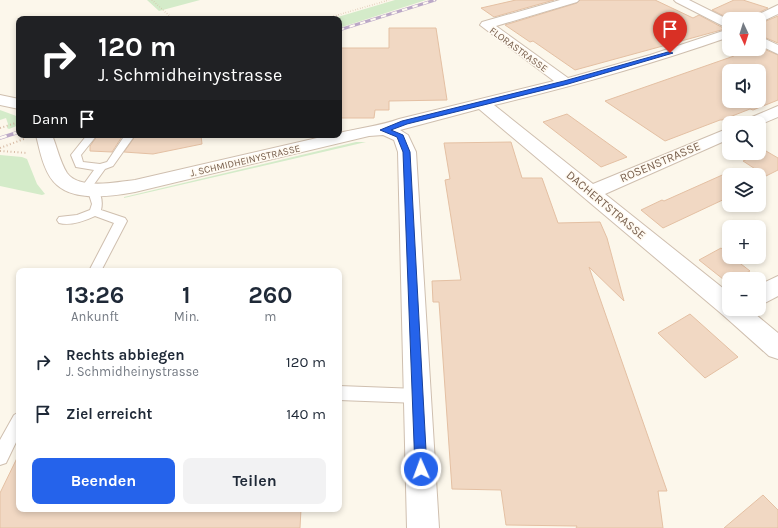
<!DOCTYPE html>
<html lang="de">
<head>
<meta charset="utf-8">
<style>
  :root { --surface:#fff; --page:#f2f2f3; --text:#1f2937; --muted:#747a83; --accent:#2563eb }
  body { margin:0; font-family:Karla,sans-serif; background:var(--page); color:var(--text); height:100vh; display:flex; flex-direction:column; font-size:15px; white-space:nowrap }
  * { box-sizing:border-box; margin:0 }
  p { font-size:13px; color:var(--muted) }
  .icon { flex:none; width:22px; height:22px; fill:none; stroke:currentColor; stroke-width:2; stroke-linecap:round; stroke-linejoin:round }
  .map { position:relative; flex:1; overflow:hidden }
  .side { position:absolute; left:16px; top:268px; width:326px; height:244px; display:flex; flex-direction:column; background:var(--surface); border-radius:8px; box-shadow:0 2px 6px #0003 }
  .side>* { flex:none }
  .banner { position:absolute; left:16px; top:16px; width:326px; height:122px; border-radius:8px; box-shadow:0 2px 6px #0003; background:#202124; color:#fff; overflow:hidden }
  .needle { width:26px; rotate:176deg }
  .controls { position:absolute; left:722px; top:12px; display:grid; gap:8px }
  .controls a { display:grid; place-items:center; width:44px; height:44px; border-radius:8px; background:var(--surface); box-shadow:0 2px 6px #0003; font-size:20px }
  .pin { position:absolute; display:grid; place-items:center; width:34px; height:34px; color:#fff; margin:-41px -17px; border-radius:50% 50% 50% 0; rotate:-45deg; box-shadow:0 0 4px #0007 }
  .pin .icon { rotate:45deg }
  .me { position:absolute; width:44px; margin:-22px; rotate:358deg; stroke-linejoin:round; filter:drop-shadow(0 0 3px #0008) }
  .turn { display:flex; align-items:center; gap:14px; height:84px; padding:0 16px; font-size:18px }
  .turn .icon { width:52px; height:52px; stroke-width:2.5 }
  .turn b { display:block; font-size:28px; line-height:34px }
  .then { display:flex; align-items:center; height:38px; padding:0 16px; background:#0003; gap:8px; font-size:15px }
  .eta { display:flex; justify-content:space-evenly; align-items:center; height:68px; text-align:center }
  .eta b { font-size:24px; font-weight:700; line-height:28px }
  .primary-button { display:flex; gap:8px; margin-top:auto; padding:8px 16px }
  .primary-button a { flex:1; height:46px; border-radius:8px; background:var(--accent); color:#fff; font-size:16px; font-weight:700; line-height:46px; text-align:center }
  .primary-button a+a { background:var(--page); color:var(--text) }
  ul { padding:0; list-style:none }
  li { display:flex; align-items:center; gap:12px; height:52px; padding:0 16px }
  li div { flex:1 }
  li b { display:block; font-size:15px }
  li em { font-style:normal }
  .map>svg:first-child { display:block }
  .green { fill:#d4ebc9 }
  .building { fill:#f1d8c3; stroke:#e4c0a3; fill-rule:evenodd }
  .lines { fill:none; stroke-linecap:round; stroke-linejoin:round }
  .lane-casing { stroke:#cfbfaf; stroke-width:2 }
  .street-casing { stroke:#cfbfaf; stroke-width:2 }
  .path-far1 { stroke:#d7bba5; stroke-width:1.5; stroke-dasharray:0.5 2; stroke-linecap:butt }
  .path { stroke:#d7bba5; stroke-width:2; stroke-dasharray:1 2.5; stroke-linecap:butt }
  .lane { fill:#fff; fill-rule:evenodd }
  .street { fill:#fff; fill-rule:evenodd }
  .rail-far1-casing { stroke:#bba8c7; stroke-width:3 }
  .rail-casing { stroke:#bba8c7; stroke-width:3.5 }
  .rail-far1 { stroke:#fffaf1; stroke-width:2; stroke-dasharray:5.5; stroke-linecap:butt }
  .rail { stroke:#fffaf1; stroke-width:2.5; stroke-dasharray:7; stroke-linecap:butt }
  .route { fill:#2563eb; stroke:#184099 }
  .labels { text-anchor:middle; stroke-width:3; stroke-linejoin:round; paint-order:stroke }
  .far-street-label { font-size:10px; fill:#785f4d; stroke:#fffaf1 }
  .street-label { font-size:12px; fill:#785f4d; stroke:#fffaf1 }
</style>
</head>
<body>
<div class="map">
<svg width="778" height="528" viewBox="0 0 778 528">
  <rect width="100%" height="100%" fill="#fcf7eb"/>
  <path class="green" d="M 147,0 L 200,0 L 159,11 Z
    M 395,0 L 426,0 L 339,28 L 339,19 L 331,19 Z
    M 0,110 L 19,117 L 19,125 L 9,129 L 7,128 L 8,124 L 6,118 L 0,120 Z
    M 356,142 L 366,142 L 124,198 L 124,197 Z
    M 0,155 L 22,157 L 27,159 L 37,184 L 45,194 L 42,195 L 0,186 Z"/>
  <path class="building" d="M 516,0 L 554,0 L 494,17 L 481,8 Z
    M 580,0 L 655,0 L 693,18 L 699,15 L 725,29 L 575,70 L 533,41 L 530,42 L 505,25 L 577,3 Z
    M 734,0 L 743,0 L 768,8 L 754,15 L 752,19 L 730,19 L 712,10 Z
    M 778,16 L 778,43 L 759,35 L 759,24 Z
    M 389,28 L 436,28 L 447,100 L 389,101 L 389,110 L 375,110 L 374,118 L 339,118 L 339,48 L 389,48 Z
    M 759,47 L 778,55 L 778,100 L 753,110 L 750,109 L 722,120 L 720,120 L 665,141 L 605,101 L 734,56 L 732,49 L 759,49 ZM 729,71 L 759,71 L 759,101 L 729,101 Z
    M 567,114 L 627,157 L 601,167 L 543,122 Z
    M 98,135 L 123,135 L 112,152 L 90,151 L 90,146 Z
    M 136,135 L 201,135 L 202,144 L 153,154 L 124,152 Z
    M 511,142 L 522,178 L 542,178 L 558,223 L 600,222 L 607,238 L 624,301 L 589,267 L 667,491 L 658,491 L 663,528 L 576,528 L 577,526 L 506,525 L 501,490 L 452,489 L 439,302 L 433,302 L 432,281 L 461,280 L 445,180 L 450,179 L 444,143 Z
    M 766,151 L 778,158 L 778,170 L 766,176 L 743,161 Z
    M 729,172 L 729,197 L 663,228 L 641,210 L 662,200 L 664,201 Z
    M 721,248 L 729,254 L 729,257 L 732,257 L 750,271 L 735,279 L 729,279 L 728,283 L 699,260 Z
    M 690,314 L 738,357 L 705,378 L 658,333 Z
    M 19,454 L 19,509 L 301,509 L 300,528 L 0,528 L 0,493 Z
    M 763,495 L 778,510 L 778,528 L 724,528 Z"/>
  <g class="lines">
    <defs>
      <path id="lane" d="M 87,135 L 97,135 L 81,155 L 83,162 L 100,164 L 107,162 L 125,135 L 135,135 L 113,166 L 105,169 L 92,187 L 97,188 C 101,194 103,202 101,210 L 125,218 L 127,221 L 101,271 L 89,271 L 114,223 L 95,216 C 84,221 71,226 59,223 L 57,220 L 59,217 L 77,215 L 90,210 L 92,204 L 88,191 L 82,190 L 81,188 L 94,170 L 76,167 L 71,155 Z
        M 339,386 L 418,389 L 423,391 L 425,396 L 423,401 L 418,403 L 339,400 Z
        M 19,412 L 19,436 L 6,463 L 0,465 L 0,440 L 14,415 Z"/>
      <path id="street" d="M 560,0 L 579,0 L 577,2 L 496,26 L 568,78 L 650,55 L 729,29 L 729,37 C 652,64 574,86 494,105 L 593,184 L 729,128 L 729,139 L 605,194 L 729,293 L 729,309 L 749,309 L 778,333 L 778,359 L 769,356 L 723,315 L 479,109 L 400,130 L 408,135 L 416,152 L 439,528 L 407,528 L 398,152 L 394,140 L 383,135 L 369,136 L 135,192 C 113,196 76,202 57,185 C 44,174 40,151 36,135 L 52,135 C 57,147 60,162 67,173 C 79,190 117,182 135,180 L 330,135 L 339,135 L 339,133 C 359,128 380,126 399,119 L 554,81 L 480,25 L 482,22 Z
        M 674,0 L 689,0 L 729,20 L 729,29 L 676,2 Z
        M 778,5 L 778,14 L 759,23 L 759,19 L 753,19 L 755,16 Z
        M 759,36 L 778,45 L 778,54 L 759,45 Z
        M 0,95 L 19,99 L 19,109 L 0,105 Z
        M 778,106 L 778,117 L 759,125 L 759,123 L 743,123 L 745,120 Z
        M 778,276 L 778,296 L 759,306 L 759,285 Z"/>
    </defs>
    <use href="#lane" class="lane-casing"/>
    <use href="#street" class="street-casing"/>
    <path class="path-far1" d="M 152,0 L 173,19
      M 324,19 L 389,0"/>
    <path class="path" d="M 0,128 L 19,122
      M 0,148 L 24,139
      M 0,151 L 27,153"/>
    <use href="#lane" class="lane"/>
    <use href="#street" class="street"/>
    <defs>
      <path id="rail-far1" d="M 339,30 L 435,0"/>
      <path id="rail" d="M 0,138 L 19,132"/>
    </defs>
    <use href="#rail-far1" class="rail-far1-casing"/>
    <use href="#rail" class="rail-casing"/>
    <use href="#rail-far1" class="rail-far1"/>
    <use href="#rail" class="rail"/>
  </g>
  <path class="route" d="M 668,52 L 673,53 L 568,84 L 407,124 L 391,130 L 403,135 L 410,152 L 427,469 L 426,474 L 421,476 L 417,474 L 415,469 L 403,152 L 397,137 L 380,130 L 402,121 L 564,81 Z"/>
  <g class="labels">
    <g class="far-street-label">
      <text transform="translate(519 49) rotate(36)" y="4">FLORASTRASSE</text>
      <text transform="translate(245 160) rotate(-13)" y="4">J. SCHMIDHEINYSTRASSE</text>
    </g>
    <g class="street-label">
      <text transform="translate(660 162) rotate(-23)" y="4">ROSENSTRASSE</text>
      <text transform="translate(606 205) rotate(40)" y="4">DACHERTSTRASSE</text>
    </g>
  </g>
</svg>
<div class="controls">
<a><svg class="needle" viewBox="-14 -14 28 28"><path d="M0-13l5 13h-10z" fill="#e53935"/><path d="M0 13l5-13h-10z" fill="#747a83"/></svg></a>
<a><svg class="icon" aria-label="sound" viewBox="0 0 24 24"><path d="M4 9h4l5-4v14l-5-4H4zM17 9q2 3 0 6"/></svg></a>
<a><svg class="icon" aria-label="search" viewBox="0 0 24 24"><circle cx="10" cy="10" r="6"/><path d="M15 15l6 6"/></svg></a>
<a><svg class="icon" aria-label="layers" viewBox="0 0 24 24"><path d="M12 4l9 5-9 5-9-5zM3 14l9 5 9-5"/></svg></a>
<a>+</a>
<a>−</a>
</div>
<div class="pin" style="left:670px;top:53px;background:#d93025"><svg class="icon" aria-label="arrive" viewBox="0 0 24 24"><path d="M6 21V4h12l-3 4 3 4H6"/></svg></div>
<svg class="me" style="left:421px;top:469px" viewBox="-20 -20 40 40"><circle r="17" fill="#2563eb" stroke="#fff" stroke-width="3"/><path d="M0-11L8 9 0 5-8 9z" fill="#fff"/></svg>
<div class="banner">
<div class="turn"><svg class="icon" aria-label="right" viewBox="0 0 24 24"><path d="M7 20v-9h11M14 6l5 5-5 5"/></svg><div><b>120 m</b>J. Schmidheinystrasse</div></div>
<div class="then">Dann<svg class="icon" aria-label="arrive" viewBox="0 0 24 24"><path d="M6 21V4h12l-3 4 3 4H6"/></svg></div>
</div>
<section class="side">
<div class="eta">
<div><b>13:26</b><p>Ankunft</p></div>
<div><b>1</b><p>Min.</p></div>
<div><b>260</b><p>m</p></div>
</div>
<ul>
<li><svg class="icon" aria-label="right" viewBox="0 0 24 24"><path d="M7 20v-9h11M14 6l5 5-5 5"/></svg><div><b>Rechts abbiegen</b><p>J. Schmidheinystrasse</p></div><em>120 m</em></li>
<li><svg class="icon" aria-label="arrive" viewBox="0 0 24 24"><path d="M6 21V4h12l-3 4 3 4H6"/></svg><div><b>Ziel erreicht</b></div><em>140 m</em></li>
</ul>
<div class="primary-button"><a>Beenden</a><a>Teilen</a></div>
</section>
</div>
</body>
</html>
